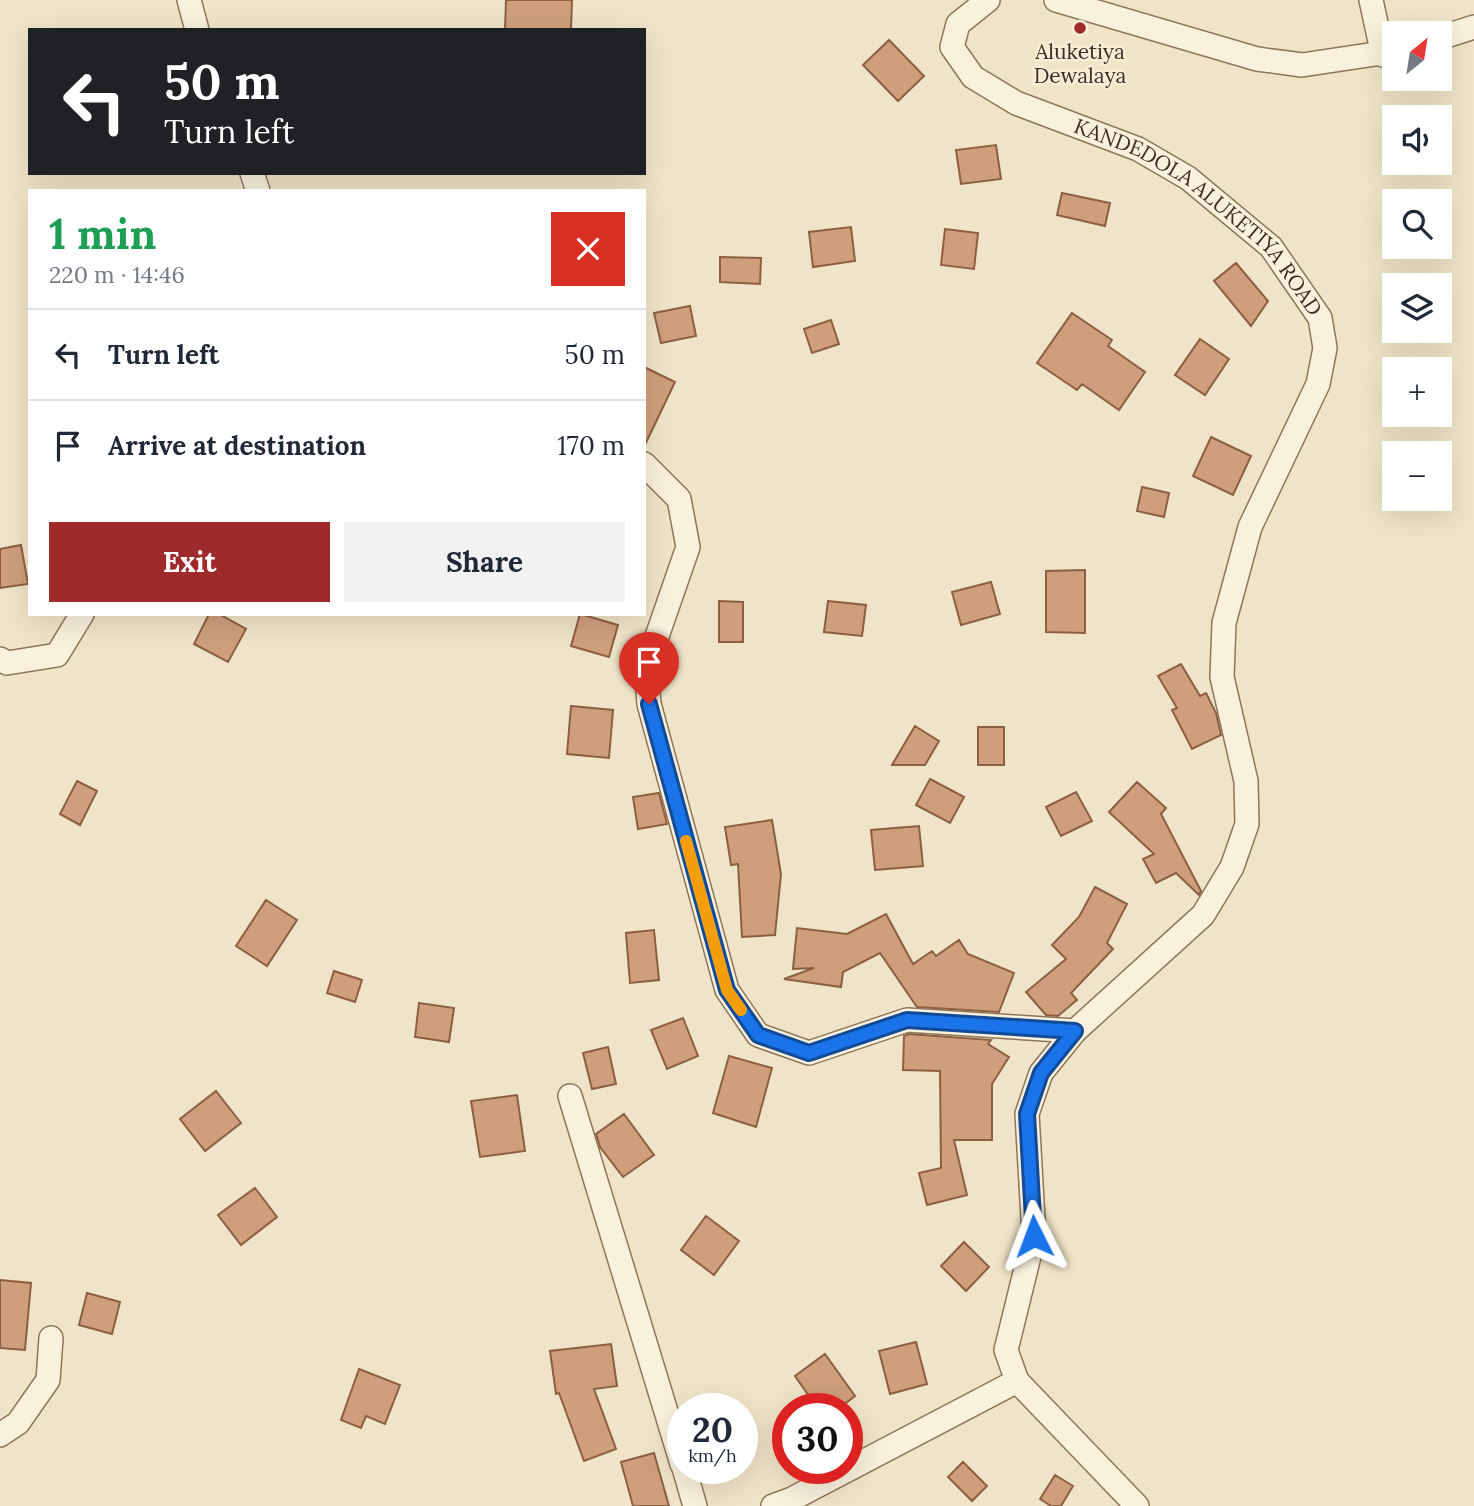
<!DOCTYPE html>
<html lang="en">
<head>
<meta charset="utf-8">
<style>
  :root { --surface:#fff; --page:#f2f2f3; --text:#1f2937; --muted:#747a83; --line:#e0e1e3; --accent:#9e2a2b }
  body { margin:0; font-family:Lora,serif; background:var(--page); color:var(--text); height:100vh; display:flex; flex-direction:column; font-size:26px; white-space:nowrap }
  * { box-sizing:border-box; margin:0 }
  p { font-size:23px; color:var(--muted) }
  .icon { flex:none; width:38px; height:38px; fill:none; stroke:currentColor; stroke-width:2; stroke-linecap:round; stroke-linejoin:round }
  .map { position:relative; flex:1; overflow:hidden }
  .sheet { position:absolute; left:28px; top:189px; width:618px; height:427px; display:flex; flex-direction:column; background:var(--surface); border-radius:0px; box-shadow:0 7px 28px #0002 }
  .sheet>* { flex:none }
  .guide { position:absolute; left:28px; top:28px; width:618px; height:147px; border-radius:0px; box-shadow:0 7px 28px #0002; background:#202124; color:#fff; overflow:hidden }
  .needle { width:46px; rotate:30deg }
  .buttons { position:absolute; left:1382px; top:21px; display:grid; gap:14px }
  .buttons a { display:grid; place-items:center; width:70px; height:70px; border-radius:0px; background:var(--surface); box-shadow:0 7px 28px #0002; font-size:35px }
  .speed { position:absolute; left:667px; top:1393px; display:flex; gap:14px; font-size:35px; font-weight:700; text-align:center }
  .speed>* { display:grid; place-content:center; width:91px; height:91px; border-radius:50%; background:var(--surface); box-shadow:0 7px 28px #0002; line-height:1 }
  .speed small { font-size:18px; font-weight:400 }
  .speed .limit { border:10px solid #d22; background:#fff; color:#111 }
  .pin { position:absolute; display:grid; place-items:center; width:60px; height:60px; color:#fff; margin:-72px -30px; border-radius:50% 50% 50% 0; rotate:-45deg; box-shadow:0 0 7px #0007 }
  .pin .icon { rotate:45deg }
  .me { position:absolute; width:77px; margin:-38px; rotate:357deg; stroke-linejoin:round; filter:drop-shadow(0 0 5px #0008) }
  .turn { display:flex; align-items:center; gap:24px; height:147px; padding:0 21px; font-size:32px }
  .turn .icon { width:91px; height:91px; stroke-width:2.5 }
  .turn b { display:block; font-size:49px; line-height:60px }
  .round { display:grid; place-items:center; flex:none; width:74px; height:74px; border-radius:0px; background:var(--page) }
  .overview { display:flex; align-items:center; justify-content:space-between; height:119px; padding:0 21px }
  h1 { font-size:42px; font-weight:700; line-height:52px; color:#1e9e55 }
  .action { display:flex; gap:14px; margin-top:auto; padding:14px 21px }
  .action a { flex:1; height:80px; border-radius:0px; background:var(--accent); color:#fff; font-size:28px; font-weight:700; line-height:80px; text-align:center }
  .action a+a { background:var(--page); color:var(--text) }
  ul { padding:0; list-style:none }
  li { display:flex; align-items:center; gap:21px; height:91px; padding:0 21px; border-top:2px solid var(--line) }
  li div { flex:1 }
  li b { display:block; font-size:26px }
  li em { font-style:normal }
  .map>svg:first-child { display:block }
  .building { fill:#cf9f7d; stroke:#8d5f41; stroke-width:2 }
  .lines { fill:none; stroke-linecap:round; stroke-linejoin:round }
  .minor-casing { stroke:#8d765c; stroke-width:26 }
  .minor { stroke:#faf1dc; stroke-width:23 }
  .route-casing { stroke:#114b97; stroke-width:18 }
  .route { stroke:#1a73e8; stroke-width:12 }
  .slow { stroke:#f59e0b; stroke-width:12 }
  .poi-dot { fill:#9e2a2b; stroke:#f7eed8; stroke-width:2.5 }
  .labels { text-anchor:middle; stroke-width:5; stroke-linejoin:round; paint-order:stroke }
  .poi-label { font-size:21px; fill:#3d2e20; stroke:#f7eed8 }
  .street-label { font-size:21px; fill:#3d2e20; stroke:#f7eed8 }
</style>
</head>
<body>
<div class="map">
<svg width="1474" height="1506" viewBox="0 0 1474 1506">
  <rect width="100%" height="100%" fill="#f0e4c8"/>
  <path class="building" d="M 506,0 L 572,0 L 571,30 L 505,29 Z
    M 889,40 L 924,76 L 898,101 L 863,65 Z
    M 996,145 L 1001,179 L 961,184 L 956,150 Z
    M 1062,193 L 1110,203 L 1105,226 L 1057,215 Z
    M 851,227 L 855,261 L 813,267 L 809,232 Z
    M 945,229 L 978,233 L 974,269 L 941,265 Z
    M 720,257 L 761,258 L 760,284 L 720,282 Z
    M 1236,263 L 1268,301 L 1251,326 L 1214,281 Z
    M 690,306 L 696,336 L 661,343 L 654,313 Z
    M 1072,313 L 1112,340 L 1108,346 L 1145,372 L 1119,410 L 1082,384 L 1077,390 L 1037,363 Z
    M 831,320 L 839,344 L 812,353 L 804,329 Z
    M 1200,339 L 1229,359 L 1205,395 L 1175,375 Z
    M 644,367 L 675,382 L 644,447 Z
    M 1211,437 L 1251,456 L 1233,495 L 1193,476 Z
    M 1142,487 L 1169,493 L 1164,517 L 1137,511 Z
    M 21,545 L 28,584 L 0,588 L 0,549 Z
    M 1085,570 L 1085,633 L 1046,632 L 1046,571 Z
    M 991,582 L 1000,614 L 961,625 L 952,592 Z
    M 719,601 L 743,602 L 743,642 L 719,642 Z
    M 828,601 L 866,605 L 862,636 L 824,632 Z
    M 209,614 L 219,614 L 246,629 L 228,662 L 194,644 Z
    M 580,614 L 618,625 L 609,657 L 571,646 Z
    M 1181,664 L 1200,696 L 1206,693 L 1216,713 L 1221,735 L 1192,749 L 1172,710 L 1177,708 L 1158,676 Z
    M 571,706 L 613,710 L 609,758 L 567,754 Z
    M 915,726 L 939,741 L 925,765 L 892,765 Z
    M 978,727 L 1004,727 L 1004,765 L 978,765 Z
    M 930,779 L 964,797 L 950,823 L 916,805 Z
    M 77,781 L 97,791 L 80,825 L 60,814 Z
    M 1137,782 L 1166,808 L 1161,814 L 1201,891 L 1199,895 L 1176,873 L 1156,883 L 1143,859 L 1154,854 L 1109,812 Z
    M 1076,792 L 1092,821 L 1061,836 L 1046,807 Z
    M 659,793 L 667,824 L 638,829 L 633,797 Z
    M 772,820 L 781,874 L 775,935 L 742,937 L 738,864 L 731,865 L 725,827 Z
    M 919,826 L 923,866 L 875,870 L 871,830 Z
    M 1095,887 L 1127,904 L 1107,943 L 1113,949 L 1071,993 L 1077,1000 L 1058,1016 L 1046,1015 L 1026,992 L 1066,959 L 1052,945 L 1079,917 Z
    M 266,900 L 297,920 L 267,966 L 236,946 Z
    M 886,914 L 913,964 L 932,951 L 936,956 L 959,940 L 968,954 L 1014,973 L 999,1012 L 917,1007 L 880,953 L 843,972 L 841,987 L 784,979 L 814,968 L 793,969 L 797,928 L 847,934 Z
    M 654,930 L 659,980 L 630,983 L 626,933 Z
    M 334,971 L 362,980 L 355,1002 L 327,993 Z
    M 419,1003 L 454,1008 L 449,1042 L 415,1037 Z
    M 683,1018 L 698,1056 L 667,1069 L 651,1030 Z
    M 909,1034 L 991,1040 L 988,1044 L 1009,1057 L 992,1084 L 992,1140 L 954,1140 L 967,1195 L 927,1205 L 919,1173 L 941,1168 L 940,1071 L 903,1070 L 904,1036 Z
    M 608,1047 L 616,1084 L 592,1089 L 583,1053 Z
    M 729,1056 L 772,1068 L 756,1127 L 713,1113 Z
    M 216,1091 L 241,1123 L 205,1151 L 180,1119 Z
    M 517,1095 L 525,1151 L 480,1157 L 471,1101 Z
    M 624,1114 L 654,1155 L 623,1177 L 600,1147 L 596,1134 Z
    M 255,1188 L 277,1217 L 241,1245 L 218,1215 Z
    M 706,1216 L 739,1241 L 714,1275 L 681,1250 Z
    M 964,1242 L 989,1267 L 966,1291 L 941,1266 Z
    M 0,1280 L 31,1283 L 25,1350 L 0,1348 Z
    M 87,1293 L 120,1302 L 112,1334 L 79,1325 Z
    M 916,1342 L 927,1384 L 890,1394 L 879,1351 Z
    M 611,1344 L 617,1386 L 594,1389 L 616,1449 L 584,1461 L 559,1393 L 556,1394 L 550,1351 Z
    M 825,1354 L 855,1396 L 838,1409 L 818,1409 L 795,1376 Z
    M 359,1369 L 400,1385 L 385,1424 L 366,1416 L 361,1428 L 341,1420 Z
    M 654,1453 L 669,1506 L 633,1506 L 621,1462 Z
    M 963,1462 L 987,1486 L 972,1501 L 948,1477 Z
    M 1055,1475 L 1073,1486 L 1061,1506 L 1051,1506 L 1040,1499 Z"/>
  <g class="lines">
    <defs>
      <g id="minor">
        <path d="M 189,0 L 197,30"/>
        <path id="s1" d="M 988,0 L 958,24 L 952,47 L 973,77 L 1016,103 L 1138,149 L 1188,178 L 1271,247 L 1320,318 L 1325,348 L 1318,384 L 1250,527 L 1224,623 L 1222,677 L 1246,781 L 1247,824 L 1232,867 L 1203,915 L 1075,1031 L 1041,1073 L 1027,1114 L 1034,1236 L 1006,1350 L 1017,1381 L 1137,1506"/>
        <path d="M 1056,0 L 1257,59 L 1302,65 L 1395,51"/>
        <path d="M 1371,0 L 1383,55"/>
        <path d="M 1440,38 L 1474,27"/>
        <path d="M 252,173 L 258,191"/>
        <path d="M 644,464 L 679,499 L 688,547 L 646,668 L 649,704 L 727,990 L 758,1035 L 809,1053 L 907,1020 L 1075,1031"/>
        <path d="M 0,659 L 7,663 L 57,655 L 82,614"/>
        <path d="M 570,1096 L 682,1464"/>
        <path d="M 0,1435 L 18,1423 L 48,1380 L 51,1338"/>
        <path d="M 684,1468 L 695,1506"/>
        <path d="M 773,1506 L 792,1499 L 1017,1381"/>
      </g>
    </defs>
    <use href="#minor" class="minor-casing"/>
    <use href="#minor" class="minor"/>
  </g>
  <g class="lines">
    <defs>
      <path id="route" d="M 649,704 L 727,990 L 758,1035 L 809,1053 L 907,1020 L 1075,1031 L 1041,1073 L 1027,1114 L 1034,1236"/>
    </defs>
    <use href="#route" class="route-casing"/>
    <use href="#route" class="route"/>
    <path class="slow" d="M 686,841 L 727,990 L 741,1010"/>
  </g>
  <circle class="poi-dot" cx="1080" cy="28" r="7"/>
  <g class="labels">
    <g class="poi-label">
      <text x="1080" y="59">Aluketiya<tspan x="1080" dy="24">Dewalaya</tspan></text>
    </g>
    <g class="street-label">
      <text dy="7" stroke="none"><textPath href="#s1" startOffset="369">KANDEDOLA ALUKETIYA ROAD</textPath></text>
    </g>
  </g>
</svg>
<div class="buttons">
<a><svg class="needle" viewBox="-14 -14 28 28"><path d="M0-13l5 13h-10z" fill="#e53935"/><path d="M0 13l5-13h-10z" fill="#747a83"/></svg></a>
<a><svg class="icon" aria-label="sound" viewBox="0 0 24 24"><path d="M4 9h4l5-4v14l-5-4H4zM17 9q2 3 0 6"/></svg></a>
<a><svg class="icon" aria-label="search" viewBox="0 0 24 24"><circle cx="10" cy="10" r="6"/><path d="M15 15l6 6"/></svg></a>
<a><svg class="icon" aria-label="layers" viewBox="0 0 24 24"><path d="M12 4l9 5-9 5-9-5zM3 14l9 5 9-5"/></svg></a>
<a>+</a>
<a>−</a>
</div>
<div class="speed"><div>20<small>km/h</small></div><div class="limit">30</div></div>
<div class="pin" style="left:649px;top:704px;background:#d93025"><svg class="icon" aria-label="arrive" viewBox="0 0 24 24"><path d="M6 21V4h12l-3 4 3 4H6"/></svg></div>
<svg class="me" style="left:1034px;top:1236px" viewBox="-20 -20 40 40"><path d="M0-17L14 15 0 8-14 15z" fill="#1a73e8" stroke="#fff" stroke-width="4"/></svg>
<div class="guide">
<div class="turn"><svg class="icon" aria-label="left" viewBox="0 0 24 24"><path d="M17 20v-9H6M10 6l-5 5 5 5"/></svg><div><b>50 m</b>Turn left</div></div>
</div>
<section class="sheet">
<div class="overview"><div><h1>1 min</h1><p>220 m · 14:46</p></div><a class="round" style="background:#d93025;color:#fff"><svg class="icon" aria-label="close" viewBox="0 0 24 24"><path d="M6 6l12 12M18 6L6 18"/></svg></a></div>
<ul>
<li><svg class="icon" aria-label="left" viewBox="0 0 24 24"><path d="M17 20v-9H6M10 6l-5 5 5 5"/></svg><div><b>Turn left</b></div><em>50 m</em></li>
<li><svg class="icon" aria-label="arrive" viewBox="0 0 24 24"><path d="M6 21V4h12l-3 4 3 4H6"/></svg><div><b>Arrive at destination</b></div><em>170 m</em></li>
</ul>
<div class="action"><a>Exit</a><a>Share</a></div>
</section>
</div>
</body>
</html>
